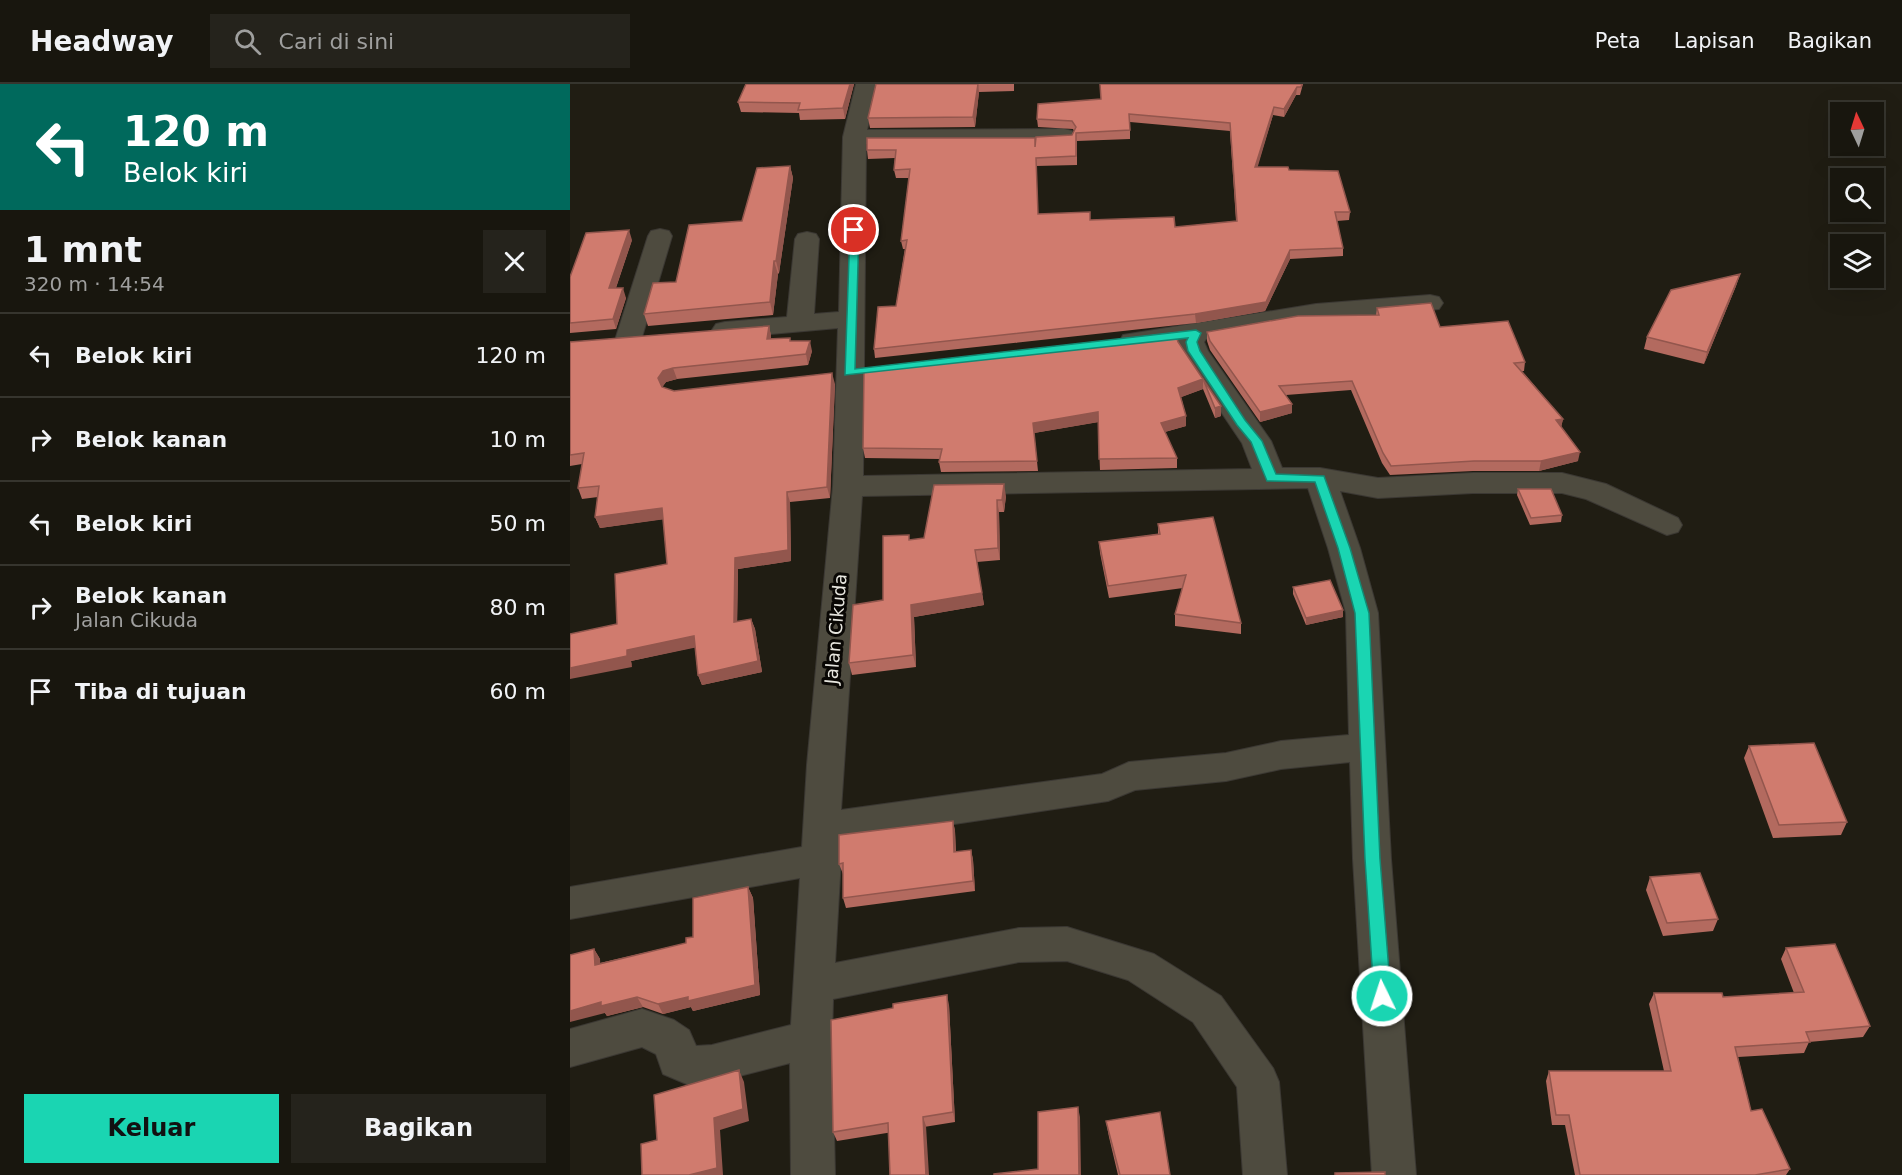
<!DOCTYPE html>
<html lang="id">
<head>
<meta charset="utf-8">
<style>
  :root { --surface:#18160e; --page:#25231c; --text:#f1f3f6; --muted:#9f9f9e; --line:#36352e; --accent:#1ad5b2 }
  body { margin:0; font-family:"DejaVu Sans",sans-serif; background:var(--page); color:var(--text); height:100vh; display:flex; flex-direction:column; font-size:22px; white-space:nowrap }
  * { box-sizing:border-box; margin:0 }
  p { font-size:20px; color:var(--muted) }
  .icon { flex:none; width:33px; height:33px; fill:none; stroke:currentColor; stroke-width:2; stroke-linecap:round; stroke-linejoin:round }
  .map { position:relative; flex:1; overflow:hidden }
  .panel { display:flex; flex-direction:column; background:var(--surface); width:570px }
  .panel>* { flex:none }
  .guide { background:#00695c; color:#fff; overflow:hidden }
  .needle { width:39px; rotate:356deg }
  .buttons { position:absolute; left:1260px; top:18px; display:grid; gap:12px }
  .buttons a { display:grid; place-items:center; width:54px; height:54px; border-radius:0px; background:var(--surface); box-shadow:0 6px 24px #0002,0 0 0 2px var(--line); font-size:30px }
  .pin { position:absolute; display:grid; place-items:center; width:51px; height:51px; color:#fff; margin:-26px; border:3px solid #fff; border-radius:50%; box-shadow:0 2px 6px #0007 }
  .me { position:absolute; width:66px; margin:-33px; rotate:356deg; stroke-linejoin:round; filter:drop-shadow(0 0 4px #0008) }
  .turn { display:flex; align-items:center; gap:21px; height:126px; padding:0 24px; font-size:27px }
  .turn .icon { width:78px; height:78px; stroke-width:2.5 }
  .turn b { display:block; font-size:42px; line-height:51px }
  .round { display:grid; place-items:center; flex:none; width:63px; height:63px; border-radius:0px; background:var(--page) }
  .summary { display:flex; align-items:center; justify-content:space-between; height:102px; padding:0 24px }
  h1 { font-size:36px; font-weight:800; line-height:45px }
  .primary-button { display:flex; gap:12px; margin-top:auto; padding:12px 24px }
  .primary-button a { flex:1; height:69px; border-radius:0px; background:var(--accent); color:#111; font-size:24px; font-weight:800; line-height:69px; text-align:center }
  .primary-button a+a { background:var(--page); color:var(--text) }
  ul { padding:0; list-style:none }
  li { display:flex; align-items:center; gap:18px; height:84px; padding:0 24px; border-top:2px solid var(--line) }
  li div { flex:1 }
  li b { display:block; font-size:22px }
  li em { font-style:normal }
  header { display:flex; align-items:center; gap:36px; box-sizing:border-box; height:84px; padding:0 30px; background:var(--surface); border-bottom:2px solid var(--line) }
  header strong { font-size:28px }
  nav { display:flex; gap:33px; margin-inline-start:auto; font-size:21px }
  .search { width:420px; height:54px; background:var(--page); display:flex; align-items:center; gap:15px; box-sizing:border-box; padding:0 21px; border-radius:0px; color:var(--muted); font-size:22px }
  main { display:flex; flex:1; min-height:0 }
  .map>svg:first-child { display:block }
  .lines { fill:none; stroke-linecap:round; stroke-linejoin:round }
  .minor-casing { stroke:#3b3833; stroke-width:2 }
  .minor { fill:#4e4b3f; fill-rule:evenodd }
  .wall { fill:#b36a5f; fill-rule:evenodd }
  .shaded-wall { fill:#92564d }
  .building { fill:#d07b6e; stroke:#92564d; stroke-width:1.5; fill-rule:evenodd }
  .route { fill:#1ad5b2; stroke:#118a74; stroke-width:1.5 }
  .labels { text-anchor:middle; stroke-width:6; stroke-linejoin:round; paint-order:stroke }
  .street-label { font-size:18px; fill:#e7e6df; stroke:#090704 }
</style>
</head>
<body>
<header>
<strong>Headway</strong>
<div class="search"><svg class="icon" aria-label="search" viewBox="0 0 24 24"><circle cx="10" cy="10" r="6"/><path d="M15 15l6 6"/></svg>Cari di sini</div>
<nav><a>Peta</a><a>Lapisan</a><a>Bagikan</a></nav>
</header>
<main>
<section class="panel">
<div class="guide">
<div class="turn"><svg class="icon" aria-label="left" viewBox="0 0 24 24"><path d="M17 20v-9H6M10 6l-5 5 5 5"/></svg><div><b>120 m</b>Belok kiri</div></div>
</div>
<div class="summary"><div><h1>1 mnt</h1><p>320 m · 14:54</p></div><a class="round"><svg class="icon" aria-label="close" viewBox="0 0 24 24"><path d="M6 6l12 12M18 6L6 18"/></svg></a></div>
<ul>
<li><svg class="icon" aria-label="left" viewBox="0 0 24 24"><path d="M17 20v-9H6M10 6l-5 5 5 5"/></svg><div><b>Belok kiri</b></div><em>120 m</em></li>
<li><svg class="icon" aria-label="right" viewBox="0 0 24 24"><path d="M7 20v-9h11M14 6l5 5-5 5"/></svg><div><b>Belok kanan</b></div><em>10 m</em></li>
<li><svg class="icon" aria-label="left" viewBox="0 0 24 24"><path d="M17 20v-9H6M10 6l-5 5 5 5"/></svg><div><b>Belok kiri</b></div><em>50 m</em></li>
<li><svg class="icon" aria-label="right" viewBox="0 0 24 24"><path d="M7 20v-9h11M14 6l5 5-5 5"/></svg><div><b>Belok kanan</b><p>Jalan Cikuda</p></div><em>80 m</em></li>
<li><svg class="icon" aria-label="arrive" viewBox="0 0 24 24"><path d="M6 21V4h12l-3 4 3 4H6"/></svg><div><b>Tiba di tujuan</b></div><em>60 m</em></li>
</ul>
<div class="primary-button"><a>Keluar</a><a>Bagikan</a></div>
</section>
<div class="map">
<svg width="1332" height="1091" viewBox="0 0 1332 1091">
  <rect width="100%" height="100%" fill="#201d13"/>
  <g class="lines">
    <defs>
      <path id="minor" d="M 286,0 L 308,0 L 297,46 L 494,45 L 502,47 L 505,52 L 502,57 L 494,59 L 296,60 L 293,392 L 682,385 L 672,359 L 610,267 L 608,259 L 563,265 L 553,263 L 550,257 L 553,251 L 746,220 L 860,211 L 869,213 L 873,219 L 869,225 L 746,236 L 636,255 L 634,258 L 638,267 L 701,357 L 712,384 L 750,384 L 808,394 L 903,389 L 992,389 L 1036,400 L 1108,434 L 1112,441 L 1108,448 L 1097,451 L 1016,415 L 992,409 L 903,409 L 808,414 L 770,407 L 790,464 L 808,529 L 821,775 L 846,1091 L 802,1091 L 783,775 L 780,678 L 711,685 L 656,697 L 565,706 L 538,717 L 270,757 L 271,775 L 265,879 L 449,844 L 497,843 L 584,870 L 651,912 L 703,984 L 709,998 L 717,1091 L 673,1091 L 667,1003 L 623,938 L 558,896 L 497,877 L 449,878 L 263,915 L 262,955 L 265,1091 L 221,1091 L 220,979 L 142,999 L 119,1001 L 93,990 L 86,970 L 72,963 L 0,983 L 0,945 L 72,925 L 104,936 L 119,946 L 126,962 L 142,961 L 221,941 L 230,794 L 0,835 L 0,803 L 232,763 L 237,681 L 263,402 L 268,244 L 155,254 L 146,252 L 142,246 L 146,240 L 155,238 L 217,233 L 225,155 L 228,150 L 237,148 L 246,150 L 249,155 L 244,230 L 269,228 L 273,53 ZM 738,404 L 758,464 L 776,529 L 779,651 L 711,657 L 656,669 L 559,678 L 532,690 L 271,726 L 292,412 Z
        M 90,145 L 99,147 L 102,152 L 72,253 L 68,259 L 59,261 L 50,259 L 46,253 L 78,152 L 81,147 Z"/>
    </defs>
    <use href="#minor" class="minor-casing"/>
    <use href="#minor" class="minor"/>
  </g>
  <path class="wall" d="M 284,0 L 275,35 L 230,36 L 229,29 L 171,28 L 168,18 Z
    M 306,0 L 444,0 L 444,7 L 409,8 L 405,43 L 300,44 L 298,34 Z
    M 733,0 L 730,11 L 726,11 L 714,33 L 703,31 L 687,83 L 719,86 L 780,128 L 779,136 L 767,137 L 773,164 L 773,172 L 720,175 L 695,227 L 626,239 L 305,274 L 304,265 L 326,222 L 335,165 L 333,165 L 331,157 L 339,94 L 326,94 L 324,86 L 325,74 L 298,75 L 297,66 L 465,60 L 502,51 L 504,47 L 503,45 L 468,43 L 467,35 ZM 560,38 L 660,47 L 666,137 L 605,143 L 520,136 L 468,130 L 466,82 L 507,81 L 507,57 L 560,55 Z
    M 220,82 L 223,94 L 209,189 L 208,190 L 203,231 L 78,242 L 74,230 L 106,198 L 172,137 Z
    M 62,156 L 46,204 L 56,214 L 46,245 L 0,249 L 0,193 Z
    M 1170,190 L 1166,202 L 1134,280 L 1074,265 L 1077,253 Z
    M 807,224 L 870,243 L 955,278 L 954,287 L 952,287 L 993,335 L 991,343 L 1008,377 L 969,387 L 903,387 L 820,391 L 812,379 L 781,306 L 716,311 L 722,329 L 690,338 L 640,266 L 637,257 L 637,248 L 806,231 Z
    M 199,242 L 201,252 L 201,255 L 221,257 L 242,267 L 238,281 L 107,295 L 96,298 L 92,303 L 104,307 L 265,300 L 260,414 L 220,418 L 221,477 L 168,485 L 167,538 L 181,535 L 185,545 L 192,588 L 132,601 L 128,591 L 125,563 L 61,577 L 62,583 L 47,540 L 97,480 L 93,435 L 30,444 L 25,433 L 28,413 L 12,415 L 8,404 L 12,380 L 0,382 L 0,258 Z
    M 608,258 L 651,322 L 651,332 L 645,334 L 633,305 L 611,313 L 616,332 L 616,342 L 595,348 L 607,374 L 607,384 L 530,386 L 528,338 L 464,349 L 468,387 L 371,388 L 369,378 L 370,375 L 295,374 L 293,364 Z
    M 948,405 L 992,431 L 991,438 L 960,441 L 947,411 Z
    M 436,412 L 434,428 L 429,428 L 430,476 L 407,478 L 414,521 L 344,533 L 346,583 L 282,591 L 279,579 L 313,516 L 340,456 L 354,454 Z
    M 588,440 L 671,539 L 671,550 L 605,542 L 605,530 L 613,504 L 539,514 L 530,469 L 529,458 L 588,450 Z
    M 723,503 L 773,526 L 773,533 L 736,541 L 723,510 Z
    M 1179,662 L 1277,738 L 1271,751 L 1203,754 L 1174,674 Z
    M 383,737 L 385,747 L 386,768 L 401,766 L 403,776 L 405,807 L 276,824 L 273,814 L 273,790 L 269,780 Z
    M 1080,793 L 1148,835 L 1143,847 L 1093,852 L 1076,806 Z
    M 178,803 L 183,814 L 190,911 L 123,927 L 121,923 L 93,930 L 73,923 L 37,932 L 35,929 L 24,865 L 30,875 L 30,879 L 116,859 Z
    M 1216,864 L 1300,942 L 1293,953 L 1239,958 L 1234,969 L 1168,973 L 1181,1027 L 1220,1085 L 1216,1091 L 1005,1091 L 995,1041 L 982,1041 L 976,997 L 979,987 L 1094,987 L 1079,920 L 1084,909 L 1153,913 L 1224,909 L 1211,875 Z
    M 379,921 L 385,1038 L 267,1057 L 263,1048 Z
    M 536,1037 L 600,1091 L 548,1091 L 539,1053 Z"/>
  <path class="shaded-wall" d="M 280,0 L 284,0 L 275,35 L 273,24 Z
    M 408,0 L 409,8 L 405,43 L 403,33 Z
    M 727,3 L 726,11 L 714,33 L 714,25 Z
    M 704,23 L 703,31 L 685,92 L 685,83 Z
    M 220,82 L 223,94 L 209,189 L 206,177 Z
    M 59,146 L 62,156 L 42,215 L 39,204 Z
    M 720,166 L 720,175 L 695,227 L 626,239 L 625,230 Z
    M 204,177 L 208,190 L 203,231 L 200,218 Z
    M 1170,190 L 1166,202 L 1134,280 L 1137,268 Z
    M 53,204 L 56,214 L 46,245 L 43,235 Z
    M 199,242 L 201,252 L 200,266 L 197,255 Z
    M 240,257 L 242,267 L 238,281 L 236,270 Z
    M 103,284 L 107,295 L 96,298 L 91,305 L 88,294 L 93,287 Z
    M 262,289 L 265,300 L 260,414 L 257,403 Z
    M 633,295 L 633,305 L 609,314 L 608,304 Z
    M 722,320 L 722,329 L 690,338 L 690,328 Z
    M 651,322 L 651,332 L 645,334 L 645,324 Z
    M 528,328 L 529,338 L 464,349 L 468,387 L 463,339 Z
    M 616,332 L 616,342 L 591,349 L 591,339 Z
    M 993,335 L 991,344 L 986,336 Z
    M 1010,368 L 1008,377 L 969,387 L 971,377 Z
    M 434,400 L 436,412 L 434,428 L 432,416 Z
    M 217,408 L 220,418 L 221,477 L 168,485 L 167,549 L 164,538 L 165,474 Z
    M 427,416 L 429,428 L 430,476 L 428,464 Z
    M 92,424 L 96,435 L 30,444 L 25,433 Z
    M 412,509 L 414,521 L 344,533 L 346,583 L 343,571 L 341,521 Z
    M 773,526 L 773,533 L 736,541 L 736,534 Z
    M 181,535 L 185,545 L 192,588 L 132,601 L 128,591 Z
    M 124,552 L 128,563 L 61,577 L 62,583 L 0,595 L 0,584 L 57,566 Z
    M 383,737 L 385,747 L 386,778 L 384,768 Z
    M 401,766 L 403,776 L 405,807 L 403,797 Z
    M 178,803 L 183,814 L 190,911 L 123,927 L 121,923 L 93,930 L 88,920 L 118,913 Z
    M 24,865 L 30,875 L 31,891 L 25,881 Z
    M 377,911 L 379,921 L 385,1038 L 383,1028 Z
    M 67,913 L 73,923 L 37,932 L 35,929 L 0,938 L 0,927 L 31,918 Z
    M 169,986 L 174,998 L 179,1037 L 150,1046 L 153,1091 L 119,1091 L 144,1034 Z
    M 508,1023 L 510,1033 L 511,1091 L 509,1091 Z
    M 353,1033 L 356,1042 L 359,1091 L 356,1091 Z"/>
  <path class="building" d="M 176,0 L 280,0 L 273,24 L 228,26 L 230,19 L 168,18 Z
    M 306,0 L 408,0 L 403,33 L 298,34 Z
    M 530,0 L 732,0 L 731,3 L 727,3 L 714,25 L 704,23 L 685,83 L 718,83 L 719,86 L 768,87 L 780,128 L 765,128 L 773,164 L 720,166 L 696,218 L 625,230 L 304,265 L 308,223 L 326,222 L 337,156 L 331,157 L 340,85 L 324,86 L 326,66 L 297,66 L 297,54 L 465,54 L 465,63 L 466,53 L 502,51 L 506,43 L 502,37 L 467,35 L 468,20 L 531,15 ZM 559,30 L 660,39 L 667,137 L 605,143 L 604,133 L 520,136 L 520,128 L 468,130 L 466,74 L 506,72 L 506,49 L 560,46 Z
    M 220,82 L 206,177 L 204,177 L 200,218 L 74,230 L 83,199 L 106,198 L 119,141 L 172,137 L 187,84 Z
    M 59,146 L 39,204 L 53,204 L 43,235 L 0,239 L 0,193 L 16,149 Z
    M 1170,190 L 1137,268 L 1077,253 L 1101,206 Z
    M 861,219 L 870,243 L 938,237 L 955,278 L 944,279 L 993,335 L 986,336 L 1010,368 L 971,377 L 904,377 L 821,382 L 813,369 L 782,297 L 709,302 L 722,320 L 690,328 L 640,257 L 637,248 L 728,232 L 809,231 L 807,224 Z
    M 199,242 L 197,255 L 220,254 L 220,257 L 240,257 L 236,270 L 103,284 L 93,287 L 88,294 L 92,303 L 104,307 L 262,289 L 257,403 L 217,408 L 218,466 L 165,474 L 164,538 L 181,535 L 188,577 L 128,591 L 124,552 L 57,566 L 57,572 L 0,584 L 0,550 L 47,540 L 45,490 L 97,480 L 92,424 L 25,433 L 29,402 L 8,404 L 14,369 L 0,371 L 0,258 Z
    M 606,252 L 608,258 L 651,322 L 645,324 L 633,295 L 608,304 L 616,332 L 591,339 L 607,374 L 529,375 L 528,328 L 463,339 L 467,377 L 369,378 L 372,365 L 293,364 L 294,286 Z
    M 434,400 L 432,416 L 427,416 L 428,464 L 405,466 L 412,509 L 341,521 L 343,571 L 279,579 L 283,521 L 313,516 L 313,452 L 339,451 L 339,456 L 354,454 L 364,401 Z
    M 948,405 L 981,405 L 992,431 L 961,434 Z
    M 643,433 L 671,539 L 605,530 L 616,491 L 538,502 L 529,458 L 590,450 L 588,440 Z
    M 760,496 L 773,526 L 736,534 L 723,503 Z
    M 1244,659 L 1277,738 L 1209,741 L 1179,662 Z
    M 383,737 L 384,768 L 401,766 L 403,797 L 273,814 L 273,779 L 269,780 L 269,751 Z
    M 1130,789 L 1148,835 L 1097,839 L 1080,793 Z
    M 178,803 L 185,901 L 118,917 L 118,913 L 88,920 L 67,913 L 31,922 L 31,918 L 0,927 L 0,871 L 24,865 L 25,881 L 116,859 L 116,854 L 123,853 L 123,814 Z
    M 1265,860 L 1300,942 L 1236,948 L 1240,958 L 1165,963 L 1181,1027 L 1192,1025 L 1220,1085 L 1185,1091 L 1010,1091 L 999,1031 L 986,1031 L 979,987 L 1101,987 L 1084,909 L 1152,909 L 1153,913 L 1234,908 L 1216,864 Z
    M 377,911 L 383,1028 L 353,1033 L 356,1091 L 320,1091 L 318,1039 L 263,1048 L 261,936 L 323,924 L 323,920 Z
    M 169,986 L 173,1025 L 144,1034 L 147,1084 L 119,1091 L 72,1091 L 71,1060 L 87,1056 L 84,1011 Z
    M 508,1023 L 509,1091 L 424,1091 L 424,1090 L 468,1085 L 468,1028 Z
    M 590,1028 L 600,1091 L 550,1091 L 536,1037 Z
    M 815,1088 L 815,1091 L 765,1091 L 765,1089 Z"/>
  <path class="route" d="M 280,143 L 289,146 L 285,285 L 626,246 L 631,249 L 627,258 L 630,267 L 675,336 L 692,357 L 706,390 L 754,392 L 780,464 L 799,529 L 810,775 L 821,912 L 818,917 L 812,919 L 806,917 L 804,912 L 795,775 L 785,529 L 768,464 L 745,398 L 697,397 L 681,358 L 667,341 L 618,267 L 616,258 L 618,254 L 275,291 Z"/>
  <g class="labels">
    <g class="street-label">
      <text transform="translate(266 545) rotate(-85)" y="6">Jalan Cikuda</text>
    </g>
  </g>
</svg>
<div class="buttons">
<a><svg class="needle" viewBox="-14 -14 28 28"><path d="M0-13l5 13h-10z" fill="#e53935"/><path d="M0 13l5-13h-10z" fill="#9f9f9e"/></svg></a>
<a><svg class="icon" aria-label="search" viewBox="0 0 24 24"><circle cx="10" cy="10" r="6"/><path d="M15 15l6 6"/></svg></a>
<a><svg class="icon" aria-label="layers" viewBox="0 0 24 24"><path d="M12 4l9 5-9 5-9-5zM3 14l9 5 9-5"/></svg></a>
</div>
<div class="pin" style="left:284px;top:146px;background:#d93025"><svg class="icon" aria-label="arrive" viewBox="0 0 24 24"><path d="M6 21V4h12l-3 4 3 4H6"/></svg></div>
<svg class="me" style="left:812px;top:912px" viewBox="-20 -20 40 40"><circle r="17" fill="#1ad5b2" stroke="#fff" stroke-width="3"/><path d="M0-11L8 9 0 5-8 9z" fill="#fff"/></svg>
</div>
</main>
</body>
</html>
